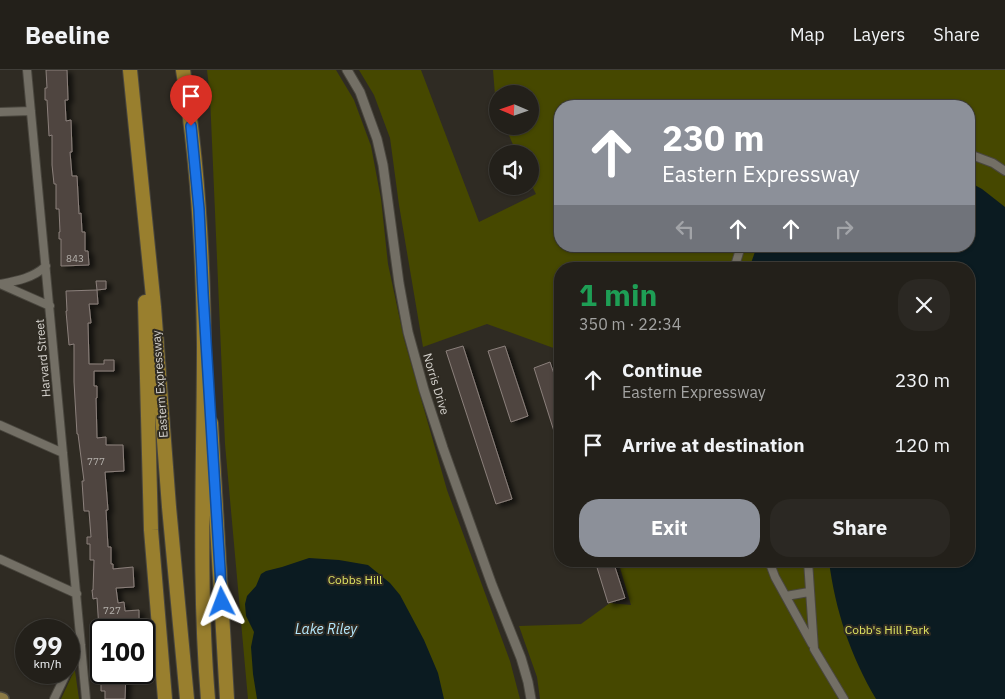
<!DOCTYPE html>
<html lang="en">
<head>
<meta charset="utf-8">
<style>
  :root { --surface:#23201a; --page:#2b2823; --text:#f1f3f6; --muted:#a3a3a2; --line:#403e39; --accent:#8c9099 }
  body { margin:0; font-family:"IBM Plex Sans",sans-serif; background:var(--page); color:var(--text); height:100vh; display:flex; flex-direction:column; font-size:19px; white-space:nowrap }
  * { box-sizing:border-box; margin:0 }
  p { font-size:16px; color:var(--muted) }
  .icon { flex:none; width:28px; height:28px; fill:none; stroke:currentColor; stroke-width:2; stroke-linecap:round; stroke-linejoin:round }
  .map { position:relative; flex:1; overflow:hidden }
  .panel { position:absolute; left:554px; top:192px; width:421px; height:305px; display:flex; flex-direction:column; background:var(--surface); border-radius:20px; box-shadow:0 1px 4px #0004,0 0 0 1px var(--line) }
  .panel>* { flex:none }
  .guide { position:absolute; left:554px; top:30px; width:421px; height:152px; border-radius:20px; box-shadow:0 1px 4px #0004,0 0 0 1px var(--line); background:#8c9099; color:#fff; overflow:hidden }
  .needle { width:32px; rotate:272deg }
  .buttons { position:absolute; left:489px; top:15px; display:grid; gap:10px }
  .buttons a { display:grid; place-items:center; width:50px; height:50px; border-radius:50%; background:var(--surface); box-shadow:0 1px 4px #0004,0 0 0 1px var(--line); font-size:25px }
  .speed { position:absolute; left:15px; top:549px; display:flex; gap:10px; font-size:25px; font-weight:700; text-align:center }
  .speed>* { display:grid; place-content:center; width:65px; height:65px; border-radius:50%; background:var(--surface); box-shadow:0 1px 4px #0004,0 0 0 1px var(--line); line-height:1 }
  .speed small { font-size:12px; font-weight:400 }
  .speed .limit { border:2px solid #111; border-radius:8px; background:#fff; color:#111 }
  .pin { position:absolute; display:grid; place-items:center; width:42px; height:42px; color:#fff; margin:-51px -21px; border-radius:50% 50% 50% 0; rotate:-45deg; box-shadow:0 0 5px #0007 }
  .pin .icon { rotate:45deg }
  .me { position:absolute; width:55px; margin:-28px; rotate:357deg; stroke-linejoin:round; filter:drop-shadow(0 0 4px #0008) }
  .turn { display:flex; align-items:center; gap:18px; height:105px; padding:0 25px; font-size:22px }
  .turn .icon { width:65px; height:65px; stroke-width:2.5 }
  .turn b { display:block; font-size:35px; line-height:42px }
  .lanes { display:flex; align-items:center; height:48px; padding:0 25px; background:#0003; justify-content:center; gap:25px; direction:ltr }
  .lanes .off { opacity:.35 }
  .round { display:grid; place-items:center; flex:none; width:52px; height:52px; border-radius:20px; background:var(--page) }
  .head { display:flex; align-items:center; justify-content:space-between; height:85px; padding:0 25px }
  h1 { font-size:30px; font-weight:700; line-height:38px; color:#1e9e55 }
  .button { display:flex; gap:10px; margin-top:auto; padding:10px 25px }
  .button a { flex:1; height:58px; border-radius:20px; background:var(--accent); color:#fff; font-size:20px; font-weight:700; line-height:58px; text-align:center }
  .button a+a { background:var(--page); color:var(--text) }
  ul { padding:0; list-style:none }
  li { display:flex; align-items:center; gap:15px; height:65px; padding:0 25px }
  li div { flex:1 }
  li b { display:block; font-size:19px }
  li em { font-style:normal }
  header { display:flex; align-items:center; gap:30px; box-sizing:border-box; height:70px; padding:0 25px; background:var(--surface); border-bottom:1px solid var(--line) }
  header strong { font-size:24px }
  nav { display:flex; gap:28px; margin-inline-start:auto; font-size:18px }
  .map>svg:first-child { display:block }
  .green { fill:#464800; fill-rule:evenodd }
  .water { fill:#0b1b21 }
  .building { fill:#4f4541; stroke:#8b807b; filter:url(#shadow) }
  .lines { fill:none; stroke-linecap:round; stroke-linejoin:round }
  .minor-casing { stroke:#49463e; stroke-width:10 }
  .tertiary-casing { stroke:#49463e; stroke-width:11 }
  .primary-casing { stroke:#49463e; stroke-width:14 }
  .motorway-casing { stroke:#49463e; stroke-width:16 }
  .minor { stroke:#736f65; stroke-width:8 }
  .tertiary { stroke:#736f65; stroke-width:9 }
  .primary { stroke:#8a7944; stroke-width:11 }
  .motorway { stroke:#997f2e; stroke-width:14 }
  .route-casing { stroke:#114b97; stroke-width:12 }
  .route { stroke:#1a73e8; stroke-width:9 }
  .labels { text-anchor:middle; stroke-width:4; stroke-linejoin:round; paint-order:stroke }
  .number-label { font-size:10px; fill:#b4b0ab }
  .street-label { font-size:12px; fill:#d6d3ce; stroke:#2f2b23 }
  .park-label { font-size:12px; fill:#dde261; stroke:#2f2b23 }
  .water-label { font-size:14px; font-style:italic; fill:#b4e8fd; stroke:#2f2b23 }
</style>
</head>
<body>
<header>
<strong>Beeline</strong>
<nav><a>Map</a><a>Layers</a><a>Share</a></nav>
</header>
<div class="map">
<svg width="1005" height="629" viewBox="0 0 1005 629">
  <defs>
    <filter id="shadow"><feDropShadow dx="5" dy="3" stdDeviation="2.5" flood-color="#0009"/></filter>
  </defs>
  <rect width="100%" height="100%" fill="#2f2b23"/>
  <path class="green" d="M 207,0 L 336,0 L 354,30 L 371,76 L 381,129 L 388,194 L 404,269 L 447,420 L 510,591 L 520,629 L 248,629 L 225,374 L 210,26 Z
    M 359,0 L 421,0 L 479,152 L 536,124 L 530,112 L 530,84 L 517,84 L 505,56 L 530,56 L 530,24 L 498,24 L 497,40 L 496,37 L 493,0 L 1005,0 L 1005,629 L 540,629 L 537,607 L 519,556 L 581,554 L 610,533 L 631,535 L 618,491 L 969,491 L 969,199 L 560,199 L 560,284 L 559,280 L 487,254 L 423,277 L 399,135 L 390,68 L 374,25 ZM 560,36 L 969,36 L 969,176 L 560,176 Z
    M 74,601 L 75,601 L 79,629 L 61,629 Z"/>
  <path class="water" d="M 969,112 L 982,119 L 1005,137 L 1005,629 L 876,629 C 851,587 835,540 829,491 L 969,491 L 969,199 L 750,199 L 750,196 L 757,176 L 969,176 Z
    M 309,488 L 339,490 L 368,495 L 390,513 L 400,525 L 424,570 L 438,603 L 444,629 L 257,629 L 253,604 L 251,577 L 254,562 L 246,546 L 245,534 L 247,526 L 256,516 L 261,504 L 266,501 L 282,497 Z"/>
  <path class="building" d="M 46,0 L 67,0 L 68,30 L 65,30 L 66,51 L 71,50 L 72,82 L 70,82 L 72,106 L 77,106 L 79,144 L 81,143 L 82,162 L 85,162 L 85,181 L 88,181 L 89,195 L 61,196 L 61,169 L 59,169 L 59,162 L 60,162 L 59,139 L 56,139 L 56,114 L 54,114 L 52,95 L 52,65 L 49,66 L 47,30 L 45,30 L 45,18 L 47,18 Z
    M 96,211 L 106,211 L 106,219 L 97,220 Z
    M 97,220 L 98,234 L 89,234 L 91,253 L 88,253 L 89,294 L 104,294 L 104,290 L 114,290 L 114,301 L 94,301 L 94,316 L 97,316 L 97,328 L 96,328 L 97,368 L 106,367 L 106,375 L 123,375 L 124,401 L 105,402 L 108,440 L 106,440 L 108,477 L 111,477 L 111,494 L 113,494 L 113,499 L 133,497 L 134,517 L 116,518 L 118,533 L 124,532 L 125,541 L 139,540 L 139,549 L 137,549 L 138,559 L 99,560 L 97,528 L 93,529 L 92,520 L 93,520 L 94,490 L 90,490 L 90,474 L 87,474 L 87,467 L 91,467 L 89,441 L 84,441 L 82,411 L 84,411 L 78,364 L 77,364 L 74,312 L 74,274 L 69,275 L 66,241 L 67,241 L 66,221 Z
    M 463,276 L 512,429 L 496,434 L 446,281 Z
    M 505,276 L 528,346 L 511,352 L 488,281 Z
    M 550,292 L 560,322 L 560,374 L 558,374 L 534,298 Z
    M 595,491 L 613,491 L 625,528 L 608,533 Z
    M 101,602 L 126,602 L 125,629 L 105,629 L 105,621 L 101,621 Z"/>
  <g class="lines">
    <defs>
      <path id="minor" d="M 27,0 L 86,629
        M 0,42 L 31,41
        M 969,84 L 993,93 L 1005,101
        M 734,199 L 741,176
        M 0,214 L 50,236
        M 0,214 C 17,211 33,208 46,196
        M 0,355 L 63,383
        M 0,489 L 77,524
        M 769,491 L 775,507 L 812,574
        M 808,491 L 814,579 L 844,629
        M 786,526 L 809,522
        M 69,600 L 81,575
        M 54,629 L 67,602"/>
      <path id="tertiary" d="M 347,0 L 360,22 L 377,69 L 383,95 L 399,213 L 408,262 L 424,320 L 443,378 L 492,515 L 521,588 L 528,612 L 531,629"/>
      <path id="primary" d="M 0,628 L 3,629"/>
      <path id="motorway" d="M 130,0 L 154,237 L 169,437 L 187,629
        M 183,0 C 198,91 203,183 204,274 C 204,393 198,510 208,629
        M 145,232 L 151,460 L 165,629
        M 211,353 L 227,629"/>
    </defs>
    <use href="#minor" class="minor-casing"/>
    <use href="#tertiary" class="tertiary-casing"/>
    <use href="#primary" class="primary-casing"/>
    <use href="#motorway" class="motorway-casing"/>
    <use href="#minor" class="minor"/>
    <use href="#tertiary" class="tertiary"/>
    <use href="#primary" class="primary"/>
    <use href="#motorway" class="motorway"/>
  </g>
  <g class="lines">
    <defs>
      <path id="route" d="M 191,56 L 199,139 L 203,223 L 222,532"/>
    </defs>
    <use href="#route" class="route-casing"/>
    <use href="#route" class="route"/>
  </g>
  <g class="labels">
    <g class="number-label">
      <text x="75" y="192">843</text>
      <text x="96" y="395">777</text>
      <text x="112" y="544">727</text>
    </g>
    <g class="street-label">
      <text transform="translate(43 288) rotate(-95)" y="4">Harvard Street</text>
      <text transform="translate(160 314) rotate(-94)" y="4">Eastern Expressway</text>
      <text transform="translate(436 314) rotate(73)" y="4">Norris Drive</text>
    </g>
    <g class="park-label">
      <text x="355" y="514">Cobbs Hill</text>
      <text x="887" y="564">Cobb's Hill Park</text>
    </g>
    <g class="water-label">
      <text x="326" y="564">Lake Riley</text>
    </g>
  </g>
</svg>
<div class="buttons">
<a><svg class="needle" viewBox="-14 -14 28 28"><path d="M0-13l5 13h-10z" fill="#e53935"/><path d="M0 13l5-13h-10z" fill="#a3a3a2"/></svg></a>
<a><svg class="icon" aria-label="sound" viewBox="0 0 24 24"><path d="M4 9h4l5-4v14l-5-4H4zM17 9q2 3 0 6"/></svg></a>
</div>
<div class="speed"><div>99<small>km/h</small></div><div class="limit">100</div></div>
<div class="pin" style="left:191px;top:56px;background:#d93025"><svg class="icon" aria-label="arrive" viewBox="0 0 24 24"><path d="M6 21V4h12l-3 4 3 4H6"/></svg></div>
<svg class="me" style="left:222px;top:532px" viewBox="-20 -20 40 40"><path d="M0-17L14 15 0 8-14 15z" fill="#1a73e8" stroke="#fff" stroke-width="4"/></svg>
<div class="guide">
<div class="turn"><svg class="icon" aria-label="ahead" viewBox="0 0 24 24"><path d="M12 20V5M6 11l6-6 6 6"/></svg><div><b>230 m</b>Eastern Expressway</div></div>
<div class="lanes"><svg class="icon off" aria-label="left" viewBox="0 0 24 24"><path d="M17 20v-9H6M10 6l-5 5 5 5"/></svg><svg class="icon" aria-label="ahead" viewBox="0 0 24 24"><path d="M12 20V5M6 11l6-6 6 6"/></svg><svg class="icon" aria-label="ahead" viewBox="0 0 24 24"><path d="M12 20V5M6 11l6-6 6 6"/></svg><svg class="icon off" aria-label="right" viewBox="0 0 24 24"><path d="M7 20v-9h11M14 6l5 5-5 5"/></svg></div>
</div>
<section class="panel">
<div class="head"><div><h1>1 min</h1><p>350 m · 22:34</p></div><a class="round"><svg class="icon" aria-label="close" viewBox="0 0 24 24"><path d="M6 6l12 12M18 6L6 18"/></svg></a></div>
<ul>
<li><svg class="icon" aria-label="ahead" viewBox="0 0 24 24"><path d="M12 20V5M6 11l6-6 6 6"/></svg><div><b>Continue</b><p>Eastern Expressway</p></div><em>230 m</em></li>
<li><svg class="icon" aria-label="arrive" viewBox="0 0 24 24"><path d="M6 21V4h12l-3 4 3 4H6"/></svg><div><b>Arrive at destination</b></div><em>120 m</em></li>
</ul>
<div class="button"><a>Exit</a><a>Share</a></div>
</section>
</div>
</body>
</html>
